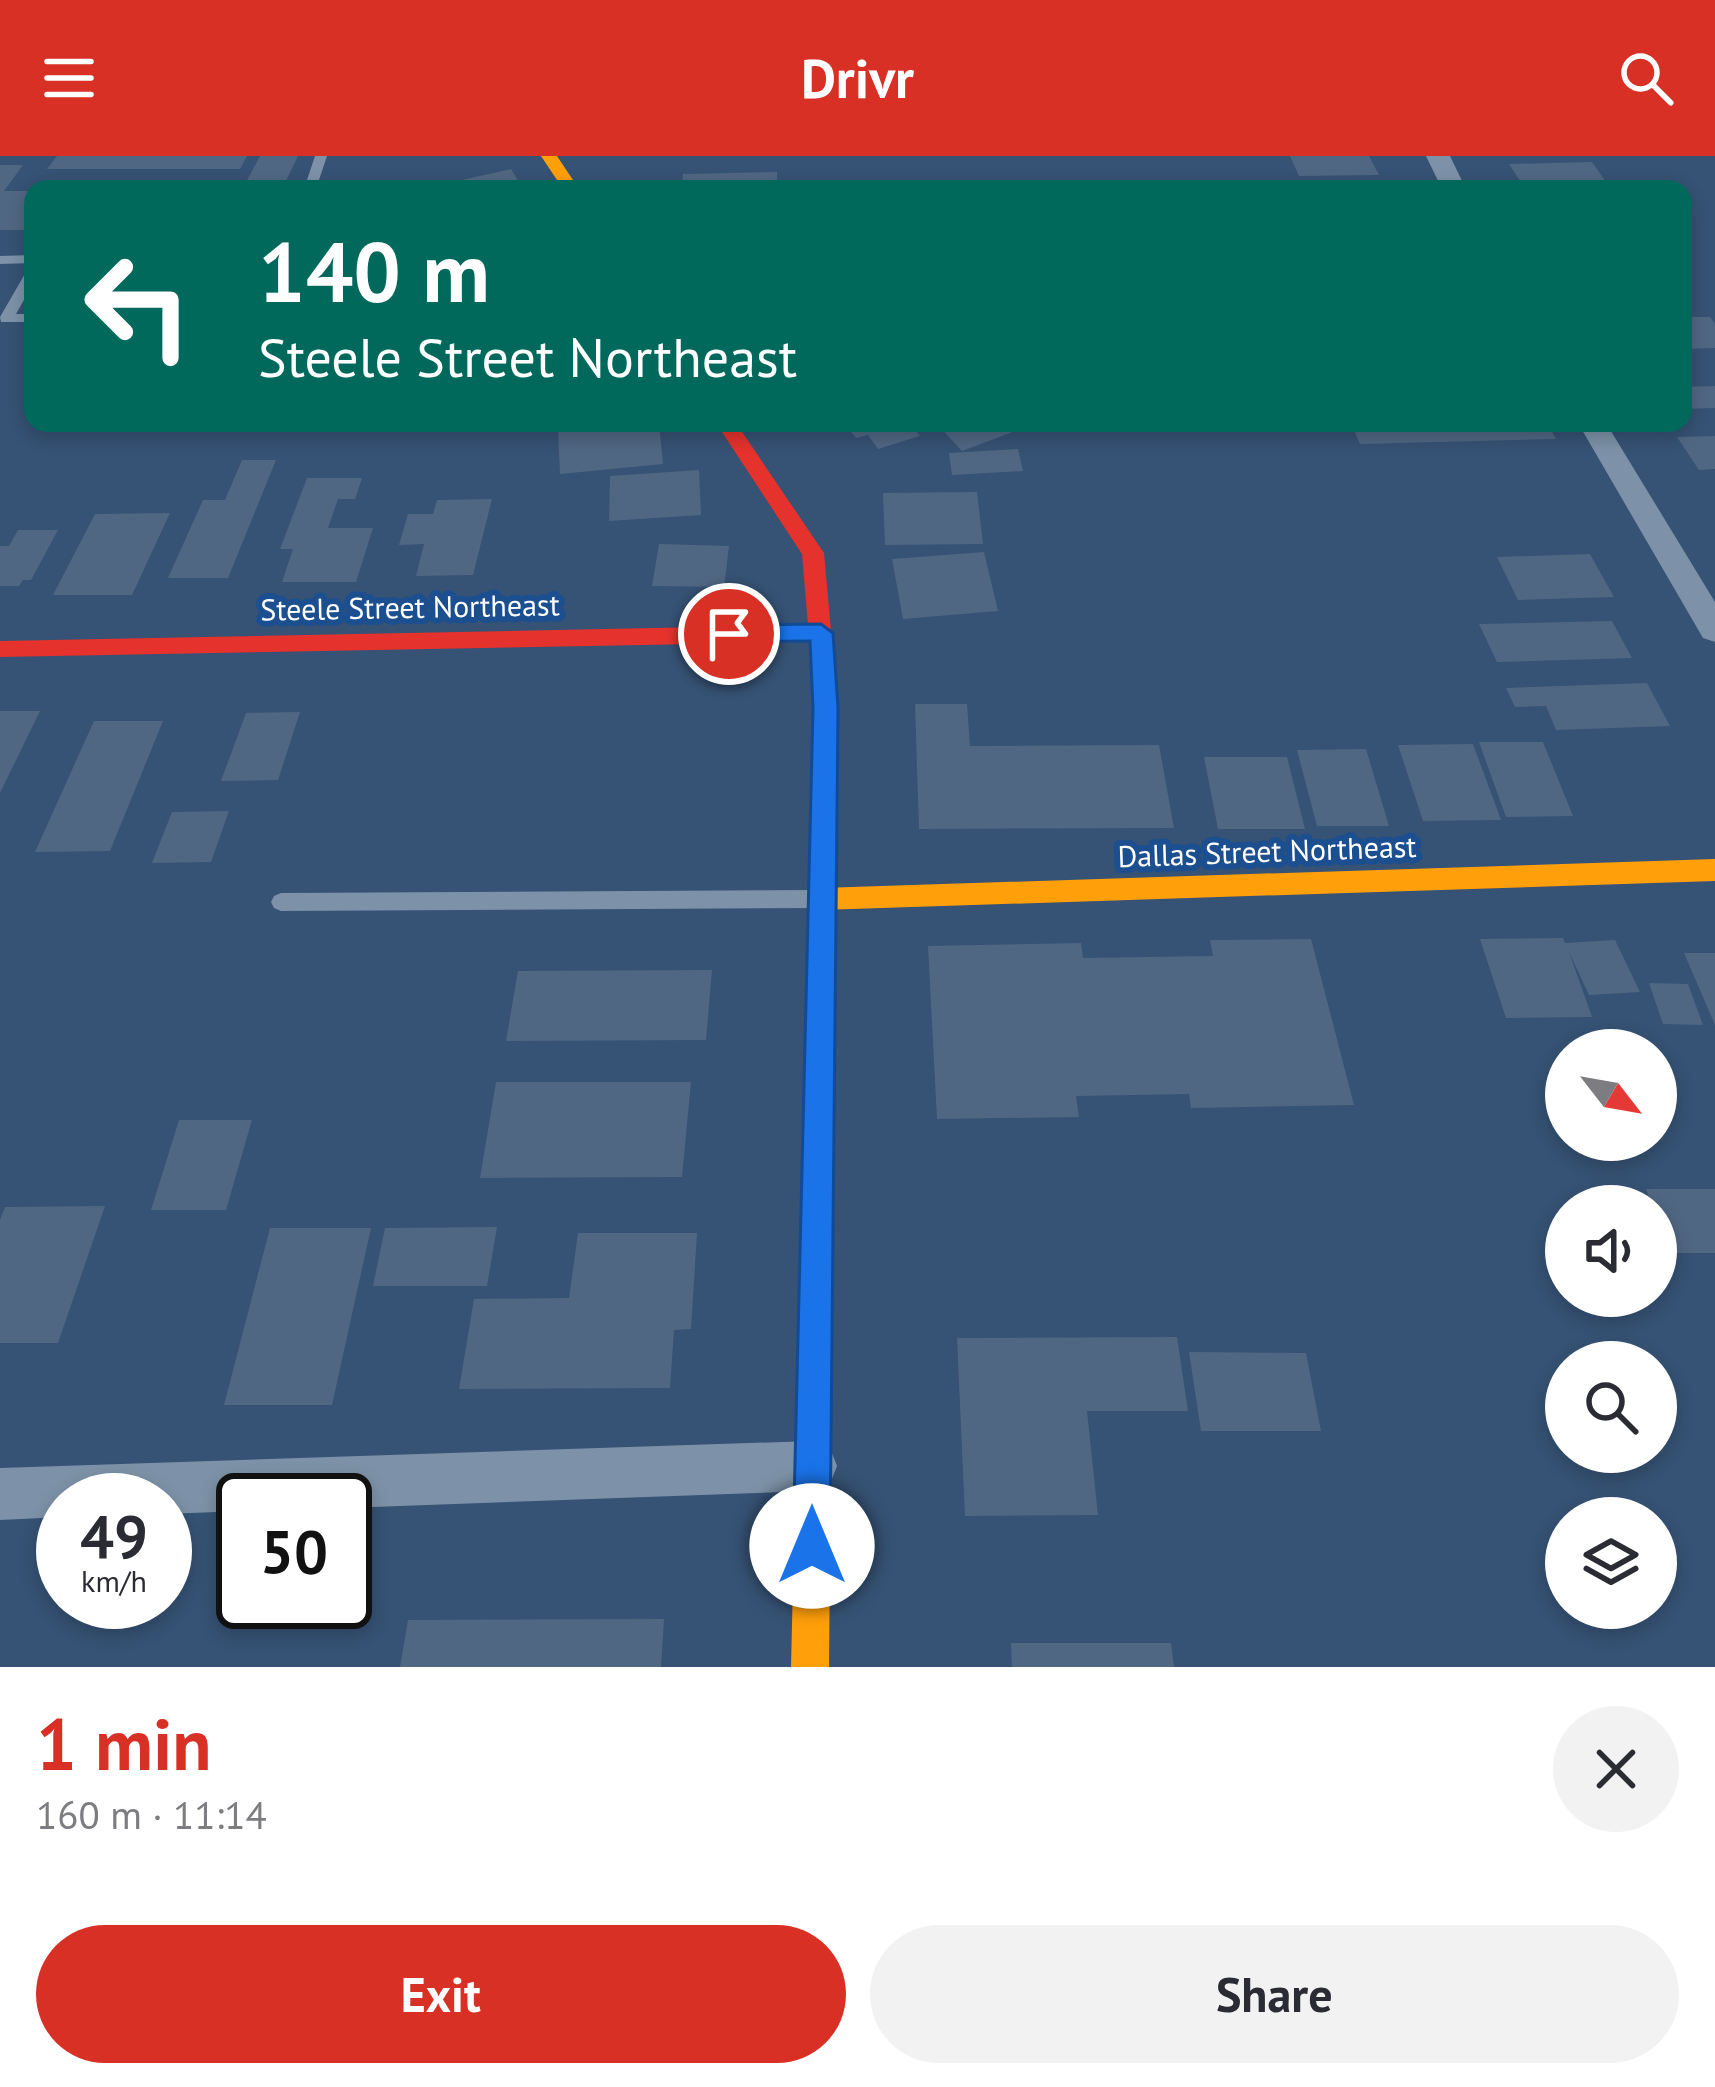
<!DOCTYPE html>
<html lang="en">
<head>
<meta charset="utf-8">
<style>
  :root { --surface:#fff; --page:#f2f2f3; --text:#2b2b33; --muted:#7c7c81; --accent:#d93025 }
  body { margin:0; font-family:"PT Sans",sans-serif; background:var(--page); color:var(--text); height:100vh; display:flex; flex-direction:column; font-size:45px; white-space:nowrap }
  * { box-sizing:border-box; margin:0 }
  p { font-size:39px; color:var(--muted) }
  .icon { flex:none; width:66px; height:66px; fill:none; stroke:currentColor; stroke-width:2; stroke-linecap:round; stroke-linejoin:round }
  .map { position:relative; height:1511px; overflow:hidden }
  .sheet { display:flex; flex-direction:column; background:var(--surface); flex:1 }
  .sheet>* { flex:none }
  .hud { position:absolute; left:24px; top:24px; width:1668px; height:252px; border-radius:24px; box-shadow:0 6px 18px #0003; background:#00695c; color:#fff; overflow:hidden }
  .needle { width:78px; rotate:121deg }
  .fabs { position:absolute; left:1545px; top:873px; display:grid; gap:24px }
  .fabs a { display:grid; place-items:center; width:132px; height:132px; border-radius:50%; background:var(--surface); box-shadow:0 6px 18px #0003; font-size:60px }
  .speed { position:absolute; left:36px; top:1317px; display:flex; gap:24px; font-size:60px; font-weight:700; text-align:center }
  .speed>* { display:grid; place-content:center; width:156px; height:156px; border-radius:50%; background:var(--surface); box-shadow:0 6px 18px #0003; line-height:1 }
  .speed small { font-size:30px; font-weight:400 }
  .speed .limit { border:6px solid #111; border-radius:18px; background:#fff; color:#111 }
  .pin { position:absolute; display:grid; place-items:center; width:102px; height:102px; color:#fff; margin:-51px; border:6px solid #fff; border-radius:50%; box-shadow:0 3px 12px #0007 }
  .me { position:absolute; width:132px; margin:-66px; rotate:0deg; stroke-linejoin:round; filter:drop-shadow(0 0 9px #0008) }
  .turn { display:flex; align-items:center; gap:42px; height:252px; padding:0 36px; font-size:54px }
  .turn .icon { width:156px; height:156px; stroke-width:2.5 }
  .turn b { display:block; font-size:84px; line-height:102px }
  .round { display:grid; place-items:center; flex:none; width:126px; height:126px; border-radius:63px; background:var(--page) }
  .summary { display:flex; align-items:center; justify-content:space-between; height:204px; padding:0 36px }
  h1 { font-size:72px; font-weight:700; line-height:90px; color:var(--accent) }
  .cta { display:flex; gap:24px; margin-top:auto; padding:24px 36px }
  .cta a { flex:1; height:138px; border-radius:72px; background:var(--accent); color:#fff; font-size:48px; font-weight:700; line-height:138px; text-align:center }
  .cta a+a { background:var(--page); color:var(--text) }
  header { display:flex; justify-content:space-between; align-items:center; height:156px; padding:0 36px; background:var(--accent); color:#fff; font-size:54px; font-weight:700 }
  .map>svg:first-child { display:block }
  .building { fill:#506783 }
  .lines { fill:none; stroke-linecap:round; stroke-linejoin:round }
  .lane { fill:#7d92a8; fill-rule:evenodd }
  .street { fill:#7d92a8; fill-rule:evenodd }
  .slow { fill:#ff9f0a; fill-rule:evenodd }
  .jam { fill:#e5322d; fill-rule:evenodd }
  .route { fill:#1a73e8; stroke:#114b97; stroke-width:3 }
  .labels { text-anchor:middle; stroke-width:12; stroke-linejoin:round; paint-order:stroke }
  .street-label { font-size:30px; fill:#fff; stroke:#1b4f8f }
</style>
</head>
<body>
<header><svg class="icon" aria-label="menu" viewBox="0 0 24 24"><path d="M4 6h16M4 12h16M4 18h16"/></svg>Drivr<svg class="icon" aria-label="search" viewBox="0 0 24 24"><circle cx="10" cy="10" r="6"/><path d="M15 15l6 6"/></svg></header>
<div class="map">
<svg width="1715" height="1511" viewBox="0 0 1715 1511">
  <rect width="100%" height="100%" fill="#365274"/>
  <path class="building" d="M 57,0 L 247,0 L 240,13 L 47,13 Z
    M 260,0 L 298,0 L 285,27 L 245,28 Z
    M 1290,0 L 1369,0 L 1379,19 L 1299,20 Z
    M 1592,6 L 1606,26 L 1522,28 L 1509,8 Z
    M 0,9 L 23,9 L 4,35 L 33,35 L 33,74 L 0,74 Z
    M 511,13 L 523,33 L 432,33 L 431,31 Z
    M 777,16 L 777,33 L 682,33 L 683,18 Z
    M 1683,161 L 1710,161 L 1715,168 L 1715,192 L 1683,193 Z
    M 1715,230 L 1715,252 L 1683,253 L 1683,231 Z
    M 624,267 L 659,267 L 663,308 L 560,318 L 558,273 Z
    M 844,267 L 910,267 L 920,280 L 878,293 L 868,279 L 856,282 Z
    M 1018,267 L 1023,272 L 962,295 L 937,268 Z
    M 1351,267 L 1547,267 L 1556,283 L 1360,288 Z
    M 1715,280 L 1715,313 L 1699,314 L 1677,281 Z
    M 1018,293 L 1023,315 L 952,319 L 949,297 Z
    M 242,304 L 276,304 L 228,422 L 168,422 L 203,344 L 225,344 Z
    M 699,314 L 701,359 L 609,365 L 610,320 Z
    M 307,322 L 362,322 L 355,343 L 338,343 L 328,372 L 373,372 L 356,426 L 282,426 L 293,393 L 280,393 Z
    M 977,336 L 983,388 L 885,389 L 883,337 Z
    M 492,343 L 473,419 L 416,420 L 424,388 L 399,389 L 408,358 L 433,358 L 437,344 Z
    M 170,357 L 132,439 L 53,439 L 95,358 Z
    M 18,374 L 58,374 L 31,424 L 23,424 L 19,430 L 0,430 L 0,390 L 9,390 Z
    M 659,388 L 729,390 L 724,431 L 652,430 Z
    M 984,396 L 998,455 L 903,463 L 892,403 Z
    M 1590,398 L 1614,441 L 1518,444 L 1497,401 Z
    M 1612,465 L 1632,502 L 1497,506 L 1479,468 Z
    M 1647,527 L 1670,570 L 1556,574 L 1546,550 L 1515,551 L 1506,532 Z
    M 915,548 L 967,548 L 970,590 L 1159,589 L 1174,672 L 919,673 Z
    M 0,555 L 40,555 L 0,637 Z
    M 300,556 L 278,624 L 221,625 L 246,557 Z
    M 94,565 L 163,565 L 110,695 L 35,696 Z
    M 1479,586 L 1543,586 L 1573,660 L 1506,661 Z
    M 1473,588 L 1501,664 L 1423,665 L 1398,589 Z
    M 1366,593 L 1389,670 L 1317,670 L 1297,594 Z
    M 1204,601 L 1287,601 L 1305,673 L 1218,673 Z
    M 229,655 L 211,706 L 152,707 L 172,656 Z
    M 1563,782 L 1565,787 L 1615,784 L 1640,836 L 1589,839 L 1569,796 L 1592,861 L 1506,862 L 1480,783 Z
    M 1311,783 L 1354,949 L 1191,952 L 1189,938 L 1076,940 L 1079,961 L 937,963 L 928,790 L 1081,787 L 1083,802 L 1213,800 L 1210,784 Z
    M 1684,797 L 1715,797 L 1715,869 Z
    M 712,814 L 706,884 L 506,885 L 518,815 Z
    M 1649,827 L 1688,828 L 1703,869 L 1663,868 Z
    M 496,926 L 691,926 L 682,1021 L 480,1022 Z
    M 179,964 L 252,964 L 226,1054 L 151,1054 Z
    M 1646,1033 L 1715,1033 L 1715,1097 L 1669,1097 Z
    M 105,1050 L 58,1187 L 0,1187 L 0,1064 L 5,1051 Z
    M 497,1071 L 487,1130 L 373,1130 L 385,1072 Z
    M 270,1072 L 371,1072 L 332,1249 L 224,1249 Z
    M 578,1077 L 697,1077 L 691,1173 L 674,1174 L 670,1232 L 459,1233 L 474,1143 L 569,1142 Z
    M 1177,1181 L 1188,1255 L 1087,1255 L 1098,1359 L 965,1360 L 957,1182 Z
    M 1189,1196 L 1306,1197 L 1321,1275 L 1201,1275 Z
    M 664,1463 L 661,1511 L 400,1511 L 408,1464 Z
    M 1011,1487 L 1171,1487 L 1174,1511 L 1012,1511 Z"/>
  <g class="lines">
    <path class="lane" d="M 315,0 L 327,0 L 316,33 L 304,33 Z
      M 33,99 L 33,107 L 0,108 L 0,100 Z
      M 33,112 L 33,128 L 16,158 L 33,158 L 33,166 L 1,166 L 0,161 L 26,116 Z
      M 820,734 L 827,737 L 830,743 L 827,749 L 820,752 L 281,755 L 274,752 L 271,746 L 274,740 L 281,737 Z"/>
    <path class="street" d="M 1426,0 L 1450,0 L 1466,33 L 1442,33 Z
      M 1578,267 L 1606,267 L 1715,446 L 1715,486 L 1703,482 Z
      M 812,1285 L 830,1292 L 837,1310 L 830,1328 L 812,1335 L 345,1352 L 345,1344 L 243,1344 L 243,1355 L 165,1358 L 165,1344 L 63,1344 L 63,1361 L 0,1364 L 0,1312 Z"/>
    <path class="slow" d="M 541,0 L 557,0 L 579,33 L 563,33 Z
      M 1715,703 L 1715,725 L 821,754 L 812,751 L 808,743 L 812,735 L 821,732 Z
      M 817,1073 L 828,1078 L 833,1089 L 829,1511 L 791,1511 L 801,1089 L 806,1078 Z"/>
    <path class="jam" d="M 716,267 L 736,267 L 824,397 L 838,552 L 833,1089 L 828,1100 L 817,1105 L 806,1100 L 801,1089 L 814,552 L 809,486 L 0,501 L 0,485 L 808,469 L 802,398 Z"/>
  </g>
  <path class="route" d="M 821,468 L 833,477 L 838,552 L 830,1390 L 824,1403 L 812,1408 L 799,1403 L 793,1390 L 813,552 L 810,485 L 729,486 L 717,478 L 729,469 Z"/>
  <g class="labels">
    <g class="street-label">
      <text transform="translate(410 452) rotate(-1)" y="10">Steele Street Northeast</text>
      <text transform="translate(1267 696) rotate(-2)" y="10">Dallas Street Northeast</text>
    </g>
  </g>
</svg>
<div class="fabs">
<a><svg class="needle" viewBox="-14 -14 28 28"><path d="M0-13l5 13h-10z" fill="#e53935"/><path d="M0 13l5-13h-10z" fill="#7c7c81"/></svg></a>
<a><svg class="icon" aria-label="sound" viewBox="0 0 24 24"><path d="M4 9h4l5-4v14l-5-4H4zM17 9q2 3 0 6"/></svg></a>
<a><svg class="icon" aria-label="search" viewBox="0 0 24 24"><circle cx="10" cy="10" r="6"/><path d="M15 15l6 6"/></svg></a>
<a><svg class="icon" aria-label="layers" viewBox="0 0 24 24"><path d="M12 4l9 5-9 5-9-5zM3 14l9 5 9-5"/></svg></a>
</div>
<div class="speed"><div>49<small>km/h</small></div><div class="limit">50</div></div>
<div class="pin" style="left:729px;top:478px;background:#d93025"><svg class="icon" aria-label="arrive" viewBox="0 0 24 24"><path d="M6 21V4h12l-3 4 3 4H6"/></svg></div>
<svg class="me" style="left:812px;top:1390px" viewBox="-20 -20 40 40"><circle r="19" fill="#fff"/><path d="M0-13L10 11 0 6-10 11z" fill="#1a73e8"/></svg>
<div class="hud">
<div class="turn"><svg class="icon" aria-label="left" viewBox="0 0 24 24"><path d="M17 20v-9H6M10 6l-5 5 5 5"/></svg><div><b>140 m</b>Steele Street Northeast</div></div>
</div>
</div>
<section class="sheet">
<div class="summary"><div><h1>1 min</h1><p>160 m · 11:14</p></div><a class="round"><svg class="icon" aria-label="close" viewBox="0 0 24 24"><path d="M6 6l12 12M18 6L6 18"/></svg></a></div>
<div class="cta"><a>Exit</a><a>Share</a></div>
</section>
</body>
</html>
